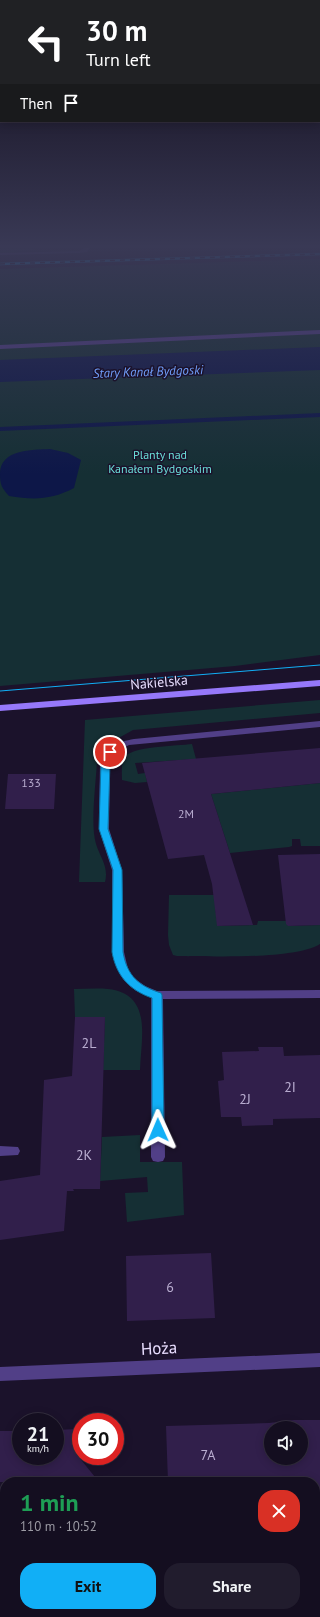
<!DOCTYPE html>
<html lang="en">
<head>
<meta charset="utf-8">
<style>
  :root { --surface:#140e20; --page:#211c2d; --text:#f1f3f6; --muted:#9d9ca5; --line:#332e3e; --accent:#11aff6 }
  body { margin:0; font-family:"PT Sans",sans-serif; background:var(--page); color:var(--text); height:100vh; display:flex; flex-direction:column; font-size:15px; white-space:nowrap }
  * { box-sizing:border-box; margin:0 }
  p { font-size:13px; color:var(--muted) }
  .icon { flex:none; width:22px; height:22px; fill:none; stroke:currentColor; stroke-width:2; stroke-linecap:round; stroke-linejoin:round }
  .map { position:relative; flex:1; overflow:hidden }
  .details { position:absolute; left:0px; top:1477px; width:320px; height:140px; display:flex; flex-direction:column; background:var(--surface); border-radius:16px 16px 0 0; box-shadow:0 2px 10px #0003,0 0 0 1px var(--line) }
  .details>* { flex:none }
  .guide { position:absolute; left:0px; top:0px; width:320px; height:122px; box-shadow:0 2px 10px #0003,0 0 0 1px var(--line); background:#202124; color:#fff; overflow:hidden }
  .buttons { position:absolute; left:264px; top:1421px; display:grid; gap:8px }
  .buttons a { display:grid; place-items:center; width:44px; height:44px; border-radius:50%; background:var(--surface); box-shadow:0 2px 10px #0003,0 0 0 1px var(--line); font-size:20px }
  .speed { position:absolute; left:12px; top:1413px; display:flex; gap:8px; font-size:20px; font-weight:700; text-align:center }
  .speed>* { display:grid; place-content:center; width:52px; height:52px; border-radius:50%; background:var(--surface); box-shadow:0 2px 10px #0003,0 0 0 1px var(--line); line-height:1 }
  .speed small { font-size:10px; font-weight:400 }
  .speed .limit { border:6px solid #d22; background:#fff; color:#111 }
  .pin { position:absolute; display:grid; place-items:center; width:34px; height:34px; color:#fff; margin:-17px; border:2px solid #fff; border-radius:50%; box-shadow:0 1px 4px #0007 }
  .me { position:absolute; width:44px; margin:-22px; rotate:359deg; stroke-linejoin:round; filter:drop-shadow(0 0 3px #0008) }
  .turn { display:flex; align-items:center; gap:14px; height:84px; padding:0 20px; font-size:18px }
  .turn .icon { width:52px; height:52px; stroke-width:2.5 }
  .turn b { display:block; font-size:28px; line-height:34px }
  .then { display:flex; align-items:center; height:38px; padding:0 20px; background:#0003; gap:8px; font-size:15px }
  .round { display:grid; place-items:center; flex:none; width:42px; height:42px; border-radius:16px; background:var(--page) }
  .head { display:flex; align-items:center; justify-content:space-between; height:68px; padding:0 20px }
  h1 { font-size:24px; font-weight:700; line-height:30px; color:#1e9e55 }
  .cta { display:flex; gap:8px; margin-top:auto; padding:8px 20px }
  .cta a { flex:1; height:46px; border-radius:16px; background:var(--accent); color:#111; font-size:16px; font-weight:700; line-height:46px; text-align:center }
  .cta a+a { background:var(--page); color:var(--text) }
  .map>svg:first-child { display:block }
  .green { fill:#152f34 }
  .water { fill:#0d1748 }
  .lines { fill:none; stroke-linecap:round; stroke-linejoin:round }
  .stream { fill:#0d1748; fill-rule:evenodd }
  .building { fill:#311f4b; fill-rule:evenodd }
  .lane { fill:#513f87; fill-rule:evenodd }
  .street { fill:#513f87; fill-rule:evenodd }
  .secondary { fill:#9678fa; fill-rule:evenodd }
  .tram { stroke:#11aff6; stroke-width:1 }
  .rail-casing { stroke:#11aff6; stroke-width:2.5 }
  .rail { stroke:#1b122b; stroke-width:1.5; stroke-dasharray:5; stroke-linecap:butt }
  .route { fill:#11aff6; stroke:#0b72a0 }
  .labels { text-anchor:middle; stroke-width:3; stroke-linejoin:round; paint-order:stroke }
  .far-park-label { font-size:12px; fill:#6addd8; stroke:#1b122b }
  .number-label { font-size:12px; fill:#baaed1 }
  .far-water-label { font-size:13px; font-style:italic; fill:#709df9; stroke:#1b122b }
  .street-label { font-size:14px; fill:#e8ddfe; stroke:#1b122b }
  .near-number-label { font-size:14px; fill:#baaed1 }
  .near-street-label { font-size:17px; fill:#e8ddfe; stroke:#1b122b }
</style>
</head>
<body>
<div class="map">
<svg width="320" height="1617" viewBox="0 0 320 1617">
  <rect width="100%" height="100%" fill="#1b122b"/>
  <path class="green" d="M 0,247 L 30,248 L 36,250 L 0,253 Z
    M 320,259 L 320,655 L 235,666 L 0,686 L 0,269 Z
    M 320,700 L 320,713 L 133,730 C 119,738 102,745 97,761 C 96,783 90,824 96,844 C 100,857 109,867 105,882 L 79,882 L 85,720 Z
    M 192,744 L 196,759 L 135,763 L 138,774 L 145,773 L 147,782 L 135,783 L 122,780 C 122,774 121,764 124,758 C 130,746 178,746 192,744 Z
    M 320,783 L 320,846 L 301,846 L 300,839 L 292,839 L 292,846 L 289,847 L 230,853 L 211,794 Z
    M 169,895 L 218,895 L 215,907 L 218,926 L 257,925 L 258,921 L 287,921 L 288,926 L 320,925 L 320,944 C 294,960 211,956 177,956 L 173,955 L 169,945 L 168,935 Z
    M 74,989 C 85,989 97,988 108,989 C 153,994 141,1038 140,1070 L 103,1070 L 105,1017 L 75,1017 Z
    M 140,1135 L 140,1162 L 182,1162 L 184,1215 L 127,1222 L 125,1193 L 148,1192 L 147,1177 L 100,1181 L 102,1137 Z"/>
  <path class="water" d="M 320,347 L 320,370 L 0,382 L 0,360 Z
    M 50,449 L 68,453 L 81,460 L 74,488 C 51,500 34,500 9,496 C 2,488 0,485 0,474 C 0,449 32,450 50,449 Z"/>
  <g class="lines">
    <path class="stream" d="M 320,413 L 320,417 L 0,431 L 0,427 Z"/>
  </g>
  <path class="building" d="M 320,748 L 320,783 L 211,794 L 253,925 L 217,926 L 212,884 L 204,855 L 168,859 L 142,763 Z
    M 8,774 L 56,774 L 54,809 L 5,809 Z
    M 320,854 L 320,925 L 288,926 L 286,924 L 278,855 Z
    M 75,1017 L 105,1017 L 100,1189 L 73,1189 L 74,1191 L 67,1191 L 64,1231 L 0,1240 L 0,1181 L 40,1175 L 44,1080 L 72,1076 Z
    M 258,1047 L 283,1047 L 284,1056 L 320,1055 L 320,1118 L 273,1119 L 273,1125 L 242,1126 L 241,1117 L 221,1117 L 218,1081 L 224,1080 L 222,1052 L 259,1051 Z
    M 211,1253 L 215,1318 L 127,1321 L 126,1256 Z
    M 294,1420 L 320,1420 L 320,1497 L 315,1497 L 315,1482 L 168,1482 L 166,1426 L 269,1423 ZM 271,1428 L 301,1428 L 301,1458 L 271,1458 Z
    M 78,1429 L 78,1456 L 99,1482 L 0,1482 L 0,1431 L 21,1431 L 21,1456 L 55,1456 L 55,1430 Z"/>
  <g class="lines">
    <path class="lane" d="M 86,247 L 91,247 L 87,252 L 79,253 L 0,255 L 0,253 L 79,251 Z
      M 0,1146 L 18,1147 L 20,1151 L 18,1155 L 0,1156 Z"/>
    <path class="street" d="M 320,330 L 320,334 L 0,349 L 0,345 Z
      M 320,721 L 320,727 L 129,745 L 115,753 L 110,762 L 109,829 L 122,870 L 124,952 L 128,969 L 134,978 L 145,986 L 157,991 L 320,990 L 320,998 L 163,999 L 165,1157 L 163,1161 L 158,1162 L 153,1161 L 151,1157 L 151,997 C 128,990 117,976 112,952 L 112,870 L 99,829 L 100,762 C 107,746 118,742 134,739 Z
      M 320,1353 L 320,1367 L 0,1381 L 0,1367 Z"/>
    <path class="secondary" d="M 320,680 L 320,686 L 0,711 L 0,705 Z"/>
    <path class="tram" d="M 0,691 L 320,665"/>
    <defs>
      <path id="rail" d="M 0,264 L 320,254"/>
    </defs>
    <use href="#rail" class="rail-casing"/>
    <use href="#rail" class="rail"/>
  </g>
  <linearGradient id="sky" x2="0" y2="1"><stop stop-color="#0f0a18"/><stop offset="0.52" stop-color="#393955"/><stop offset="1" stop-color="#393955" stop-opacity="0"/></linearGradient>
  <rect width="320" height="474" fill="url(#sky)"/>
  <path class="route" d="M 106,750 L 113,750 L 114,752 L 110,762 L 108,829 L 122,870 L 123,952 C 127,976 139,986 161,993 L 162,995 L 164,1130 L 162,1134 L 154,1134 L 152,1130 L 152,998 C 129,990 116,975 112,952 L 113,870 L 99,829 L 101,762 Z"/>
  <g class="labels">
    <g class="far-park-label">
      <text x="160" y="459">Planty nad<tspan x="160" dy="14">Kanałem Bydgoskim</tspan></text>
    </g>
    <g class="number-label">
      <text x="31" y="787">133</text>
      <text x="186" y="818">2M</text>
    </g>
    <g class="far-water-label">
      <text transform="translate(148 371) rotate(-2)" y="5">Stary Kanał Bydgoski</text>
    </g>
    <g class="street-label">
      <text transform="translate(159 682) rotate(-5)" y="5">Nakielska</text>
    </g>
    <g class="near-number-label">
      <text x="89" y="1048">2L</text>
      <text x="290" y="1092">2I</text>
      <text x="245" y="1104">2J</text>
      <text x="84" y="1160">2K</text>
      <text x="170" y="1292">6</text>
      <text x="208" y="1460">7A</text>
    </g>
    <g class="near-street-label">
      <text transform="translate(159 1348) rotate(-3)" y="6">Hoża</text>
    </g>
  </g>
</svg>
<div class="buttons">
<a><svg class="icon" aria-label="sound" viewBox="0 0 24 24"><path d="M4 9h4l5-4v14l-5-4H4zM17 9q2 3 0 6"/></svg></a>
</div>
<div class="speed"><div>21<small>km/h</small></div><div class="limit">30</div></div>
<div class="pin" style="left:110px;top:752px;background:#d93025"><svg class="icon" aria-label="arrive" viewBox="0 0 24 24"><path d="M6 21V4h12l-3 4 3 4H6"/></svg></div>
<svg class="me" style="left:158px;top:1130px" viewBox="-20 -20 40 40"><path d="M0-17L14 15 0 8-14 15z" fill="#11aff6" stroke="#fff" stroke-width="4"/></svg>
<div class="guide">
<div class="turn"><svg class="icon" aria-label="left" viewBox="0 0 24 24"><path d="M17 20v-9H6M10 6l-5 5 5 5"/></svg><div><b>30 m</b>Turn left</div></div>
<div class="then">Then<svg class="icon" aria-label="arrive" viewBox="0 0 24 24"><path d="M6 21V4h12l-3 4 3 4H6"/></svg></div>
</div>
<section class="details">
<div class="head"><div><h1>1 min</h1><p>110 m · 10:52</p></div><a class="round" style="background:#d93025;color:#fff"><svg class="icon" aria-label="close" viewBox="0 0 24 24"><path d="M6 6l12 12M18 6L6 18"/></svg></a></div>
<div class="cta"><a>Exit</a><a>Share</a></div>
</section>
</div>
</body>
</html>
